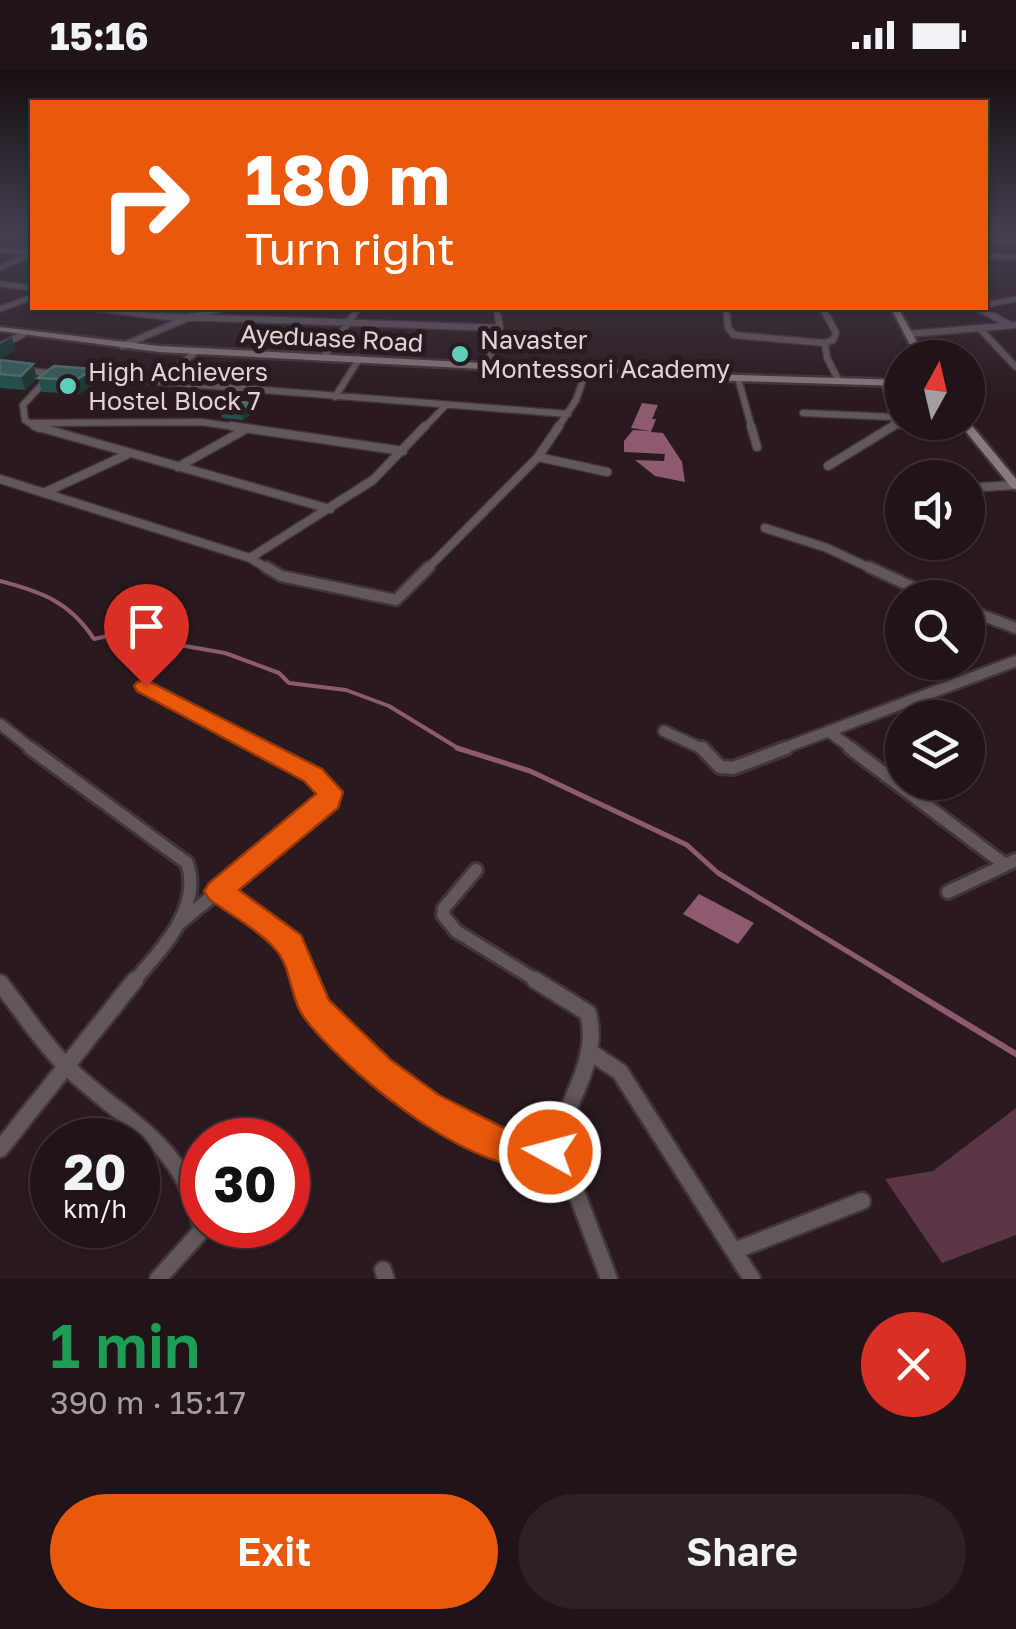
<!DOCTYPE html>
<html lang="en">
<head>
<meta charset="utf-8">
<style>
  :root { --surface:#201418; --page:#2d2125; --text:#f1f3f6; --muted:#a29ea2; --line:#3d3337; --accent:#ea580c }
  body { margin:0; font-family:"Golos Text",sans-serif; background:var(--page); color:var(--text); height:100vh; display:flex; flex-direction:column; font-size:38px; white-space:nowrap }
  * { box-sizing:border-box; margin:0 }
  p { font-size:32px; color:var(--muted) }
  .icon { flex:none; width:55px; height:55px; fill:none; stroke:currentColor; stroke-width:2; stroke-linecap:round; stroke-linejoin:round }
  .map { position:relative; height:1209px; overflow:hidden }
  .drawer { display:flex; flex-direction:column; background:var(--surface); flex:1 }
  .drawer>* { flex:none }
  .top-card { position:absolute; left:30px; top:30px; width:958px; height:210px; border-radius:0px; box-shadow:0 2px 8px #0004,0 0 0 2px var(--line); background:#ea580c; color:#fff; overflow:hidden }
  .needle { width:65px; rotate:8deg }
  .controls { position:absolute; left:885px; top:270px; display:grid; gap:20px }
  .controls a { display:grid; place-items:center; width:100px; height:100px; border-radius:50%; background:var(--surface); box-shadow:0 2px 8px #0004,0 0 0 2px var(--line); font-size:50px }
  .speed { position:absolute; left:30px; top:1048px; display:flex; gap:20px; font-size:50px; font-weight:700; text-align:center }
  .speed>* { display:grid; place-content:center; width:130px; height:130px; border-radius:50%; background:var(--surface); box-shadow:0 2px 8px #0004,0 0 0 2px var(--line); line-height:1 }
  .speed small { font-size:25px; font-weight:400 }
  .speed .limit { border:15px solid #d22; background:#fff; color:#111 }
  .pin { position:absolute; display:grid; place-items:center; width:85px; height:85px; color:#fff; margin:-102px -42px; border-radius:50% 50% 50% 0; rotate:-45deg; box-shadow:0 0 10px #0007 }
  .pin .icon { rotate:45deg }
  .me { position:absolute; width:110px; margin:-55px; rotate:277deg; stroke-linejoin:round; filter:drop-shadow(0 0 8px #0008) }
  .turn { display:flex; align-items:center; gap:35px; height:210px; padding:0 50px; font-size:45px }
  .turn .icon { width:130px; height:130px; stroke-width:2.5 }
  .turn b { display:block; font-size:70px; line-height:85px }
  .round { display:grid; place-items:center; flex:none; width:105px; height:105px; border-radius:52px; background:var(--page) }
  .overview { display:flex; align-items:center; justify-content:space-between; height:170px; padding:0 50px }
  h1 { font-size:60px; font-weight:600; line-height:75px; color:#1e9e55 }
  .cta { display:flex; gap:20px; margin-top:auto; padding:20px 50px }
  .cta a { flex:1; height:115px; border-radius:60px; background:var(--accent); color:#fff; font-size:40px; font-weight:600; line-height:115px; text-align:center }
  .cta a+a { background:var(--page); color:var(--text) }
  .status { display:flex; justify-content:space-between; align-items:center; height:70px; padding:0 50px; background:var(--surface); direction:ltr }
  .status svg { height:28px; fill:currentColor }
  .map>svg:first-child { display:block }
  .green { fill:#5c3646 }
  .water { fill:#8d5a6f }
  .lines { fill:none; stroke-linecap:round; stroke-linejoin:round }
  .stream-far2 { stroke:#8d5a6f; stroke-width:4 }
  .stream-far1 { stroke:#8d5a6f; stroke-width:5 }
  .stream { stroke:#8d5a6f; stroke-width:6 }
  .street-far5-casing { stroke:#43343a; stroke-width:8 }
  .street-far4-casing { stroke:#43343a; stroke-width:9 }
  .street-far3-casing { stroke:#43343a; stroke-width:11 }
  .street-far2-casing { stroke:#43343a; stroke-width:15 }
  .street-far1-casing { stroke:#43343a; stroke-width:18 }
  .street-casing { stroke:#43343a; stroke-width:21 }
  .secondary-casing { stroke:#43343a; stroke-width:5 }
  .street-far5 { stroke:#61585c; stroke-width:5 }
  .street-far4 { stroke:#61585c; stroke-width:6 }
  .street-far3 { stroke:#61585c; stroke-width:8 }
  .street-far2 { stroke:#61585c; stroke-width:10 }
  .street-far1 { stroke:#61585c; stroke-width:12 }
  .street { stroke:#61585c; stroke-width:16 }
  .secondary { fill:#87797e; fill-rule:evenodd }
  .wall { fill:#205249 }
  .shaded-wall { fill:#1c3632 }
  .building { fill:#356058; stroke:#50726c; stroke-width:2.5 }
  .route { fill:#ea580c; stroke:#983908; stroke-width:2.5 }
  .poi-dot { fill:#5eceb8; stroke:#2a1a20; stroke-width:4 }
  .labels { text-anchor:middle; stroke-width:10; stroke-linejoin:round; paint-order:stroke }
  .far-street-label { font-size:25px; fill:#e0d4d8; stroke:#2a1a20 }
  .far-poi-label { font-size:25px; fill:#e0d4d8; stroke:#2a1a20; text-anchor:start }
</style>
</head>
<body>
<div class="status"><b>15:16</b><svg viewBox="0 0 49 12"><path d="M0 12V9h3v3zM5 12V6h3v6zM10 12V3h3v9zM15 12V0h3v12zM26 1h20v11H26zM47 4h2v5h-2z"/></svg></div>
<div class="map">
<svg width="1016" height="1209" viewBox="0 0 1016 1209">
  <rect width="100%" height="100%" fill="#2a1a20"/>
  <path class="green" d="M 1016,1038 L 1016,1165 L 942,1193 L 885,1109 L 933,1101 Z"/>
  <path class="water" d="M 642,333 L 658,335 L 652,349 L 656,349 L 651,362 L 663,363 L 682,392 L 685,412 L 655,406 L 635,390 L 664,391 L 665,384 L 624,382 L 624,371 L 633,360 L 651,361 L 631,358 Z
    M 699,824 L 754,853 L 738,874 L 683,844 Z"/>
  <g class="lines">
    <path class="stream-far2" d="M 0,511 C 42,522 70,532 94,569 L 108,566 L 141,582 L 179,575 L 225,583 L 279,603 L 289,613 L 346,620 L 389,636 L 461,680"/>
    <path class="stream-far1" d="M 457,678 L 530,701 L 687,775 L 718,803 L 898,912"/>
    <path class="stream" d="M 894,910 L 1016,984"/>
    <defs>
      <path id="street-far5" d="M 2,162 L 32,163
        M 985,171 L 1016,172
        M 0,180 L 32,182
        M 985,186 L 1016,187
        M 0,198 L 32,183
        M 0,214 L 32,218
        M 985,235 L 1016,229
        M 90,238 L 181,249
        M 496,238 L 498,249
        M 726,238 L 727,249
        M 822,238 L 828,249
        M 976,238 L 998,249
        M 0,239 L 32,227
        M 183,249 L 225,238
        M 351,249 L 359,238"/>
      <path id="street-far4" d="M 160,246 L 500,258
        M 727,246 L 728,258 L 734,265 L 825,273
        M 827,246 L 836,263 L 833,270 L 825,273 L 827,288 L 838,309
        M 993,246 L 1010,255
        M 982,261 L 1016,297
        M 909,264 L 1016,255
        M 0,276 L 25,263
        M 122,276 L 192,246
        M 323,288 L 353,246
        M 487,296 L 500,258 L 498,246
        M 0,298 L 58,304
        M 85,306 L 568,344
        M 738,308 L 752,359
        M 159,311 L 197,281
        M 884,312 L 893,347
        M 335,327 L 359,289
        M 803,343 L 893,347 L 895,355
        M 31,353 L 202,352 L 248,359
        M 39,359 L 25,350 L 23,335 L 49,307
        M 423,359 L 445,336
        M 557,359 L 576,330 L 586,302
        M 889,359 L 895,355 L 967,357"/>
      <path id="street-far3" d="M 35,356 L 330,439
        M 231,356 L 403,381
        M 751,356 L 757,377
        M 937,356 L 967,357
        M 538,387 L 607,402
        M 828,396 L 893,356
        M 178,397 L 246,359
        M 0,409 L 250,488 L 270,500
        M 968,418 L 1015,415
        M 46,422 L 126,385
        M 765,458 L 827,478 L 874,500
        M 250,488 L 373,410 L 425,356
        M 426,500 L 538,387 L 559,356"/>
      <path id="street-far2" d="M 266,497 L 281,506 L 396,530 L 429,497
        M 869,497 L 936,528
        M 968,540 L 1016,558
        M 145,616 L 267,680
        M 0,654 L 33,680
        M 664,661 L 705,680
        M 832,664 L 854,680
        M 779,680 L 1016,591"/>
      <path id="street-far1" d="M 30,678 L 187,793 C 203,837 160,882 133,912
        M 702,678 L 720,697 L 733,698 L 786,678
        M 850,678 L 1004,794
        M 476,800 L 444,838 L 443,845 L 456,861 L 539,912
        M 219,821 C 262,849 291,860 305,912
        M 948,822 L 1016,790
        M 181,852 L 328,731 L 329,722 L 313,705 L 262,678"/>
      <path id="street" d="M 304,910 C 323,975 428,1047 489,1070 C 509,1078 529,1080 550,1082
        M 535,910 L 588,943 C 601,990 564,1039 550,1082 L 578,1127 L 609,1209
        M 0,913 C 21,939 39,968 62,992 C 122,1053 183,1067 202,1160 L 158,1209
        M 590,982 L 620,1002 L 734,1181 L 862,1131
        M 0,1079 L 135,910
        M 734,1181 L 752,1209
        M 383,1200 L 386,1209"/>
      <path id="secondary" d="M 891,238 L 898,238 L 926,288 L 917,288 Z
        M 0,257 L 159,276 L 672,303 L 902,310 L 902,316 L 672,309 L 159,282 L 0,261 Z
        M 968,351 L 1016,409 L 1016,419 L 1012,418 L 958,352 Z"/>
    </defs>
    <use href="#street-far5" class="street-far5-casing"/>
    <use href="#street-far4" class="street-far4-casing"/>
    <use href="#street-far3" class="street-far3-casing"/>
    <use href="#street-far2" class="street-far2-casing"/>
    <use href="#street-far1" class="street-far1-casing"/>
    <use href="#street" class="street-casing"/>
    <use href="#secondary" class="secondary-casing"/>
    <use href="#street-far5" class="street-far5"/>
    <use href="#street-far4" class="street-far4"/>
    <use href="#street-far3" class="street-far3"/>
    <use href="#street-far2" class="street-far2"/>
    <use href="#street-far1" class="street-far1"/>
    <use href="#street" class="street"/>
    <use href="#secondary" class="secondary"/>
  </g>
  <path class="wall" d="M 0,290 L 33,294 L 37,308 L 25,320 L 0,318 Z
    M 54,296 L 97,313 L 79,324 L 42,322 L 38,308 Z
    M 250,333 L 252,343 L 243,350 L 222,348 L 220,338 Z"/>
  <path class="shaded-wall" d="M 12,267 L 16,280 L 0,289 L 0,274 Z
    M 33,294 L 37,308 L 25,320 L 21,306 Z
    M 93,299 L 97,313 L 79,324 L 76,310 Z
    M 250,333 L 252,343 L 243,350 L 241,340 Z"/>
  <path class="building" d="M 0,290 L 33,294 L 21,306 L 0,304 Z
    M 54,296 L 93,299 L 76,310 L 38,308 Z
    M 230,331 L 250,333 L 241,340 L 220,338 Z"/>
  <linearGradient id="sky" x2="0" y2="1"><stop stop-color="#170e12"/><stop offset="0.49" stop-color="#443e4e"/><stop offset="1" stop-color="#443e4e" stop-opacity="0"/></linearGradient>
  <rect width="1016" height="331" fill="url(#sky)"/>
  <path class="route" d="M 146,610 L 322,699 L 343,722 L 338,738 L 239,820 L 301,865 L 329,930 L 391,990 L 439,1025 L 510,1061 L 550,1064 L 563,1069 L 568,1082 L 563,1094 C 490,1123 349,1005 306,950 C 290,931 292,898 276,880 C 259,860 229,844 209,829 L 204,821 L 209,813 L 316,724 L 304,711 L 137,621 L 134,616 L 137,612 Z"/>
  <g class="poi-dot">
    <circle cx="460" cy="284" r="10"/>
    <circle cx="68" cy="316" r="10"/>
  </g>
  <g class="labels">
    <g class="far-street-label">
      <text transform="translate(332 268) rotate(3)" y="9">Ayeduase Road</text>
    </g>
    <g class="far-poi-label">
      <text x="480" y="279">Navaster<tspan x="480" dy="29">Montessori Academy</tspan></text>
      <text x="88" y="311">High Achievers<tspan x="88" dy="29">Hostel Block 7</tspan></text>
    </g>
  </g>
</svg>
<div class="controls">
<a><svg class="needle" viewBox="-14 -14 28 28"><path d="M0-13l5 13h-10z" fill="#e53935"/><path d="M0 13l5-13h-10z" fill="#a29ea2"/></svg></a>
<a><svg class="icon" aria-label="sound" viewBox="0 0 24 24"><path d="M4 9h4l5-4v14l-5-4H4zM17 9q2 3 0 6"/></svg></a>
<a><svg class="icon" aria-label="search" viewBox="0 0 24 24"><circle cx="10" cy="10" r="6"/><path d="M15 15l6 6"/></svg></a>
<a><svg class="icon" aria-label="layers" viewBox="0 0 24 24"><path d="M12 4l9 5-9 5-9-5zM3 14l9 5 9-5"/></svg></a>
</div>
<div class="speed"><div>20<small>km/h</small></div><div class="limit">30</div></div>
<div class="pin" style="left:146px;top:616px;background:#d93025"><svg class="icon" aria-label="arrive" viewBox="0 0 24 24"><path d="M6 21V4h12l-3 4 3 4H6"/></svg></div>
<svg class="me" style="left:550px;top:1082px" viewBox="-20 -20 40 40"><circle r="17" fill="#ea580c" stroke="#fff" stroke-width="3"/><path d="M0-11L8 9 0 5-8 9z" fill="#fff"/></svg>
<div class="top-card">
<div class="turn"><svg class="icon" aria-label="right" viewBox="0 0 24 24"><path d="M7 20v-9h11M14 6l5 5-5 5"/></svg><div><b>180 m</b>Turn right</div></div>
</div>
</div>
<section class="drawer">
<div class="overview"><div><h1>1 min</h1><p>390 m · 15:17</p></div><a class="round" style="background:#d93025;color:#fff"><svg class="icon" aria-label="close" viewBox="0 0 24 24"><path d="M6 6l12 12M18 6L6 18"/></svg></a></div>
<div class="cta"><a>Exit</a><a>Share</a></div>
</section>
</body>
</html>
